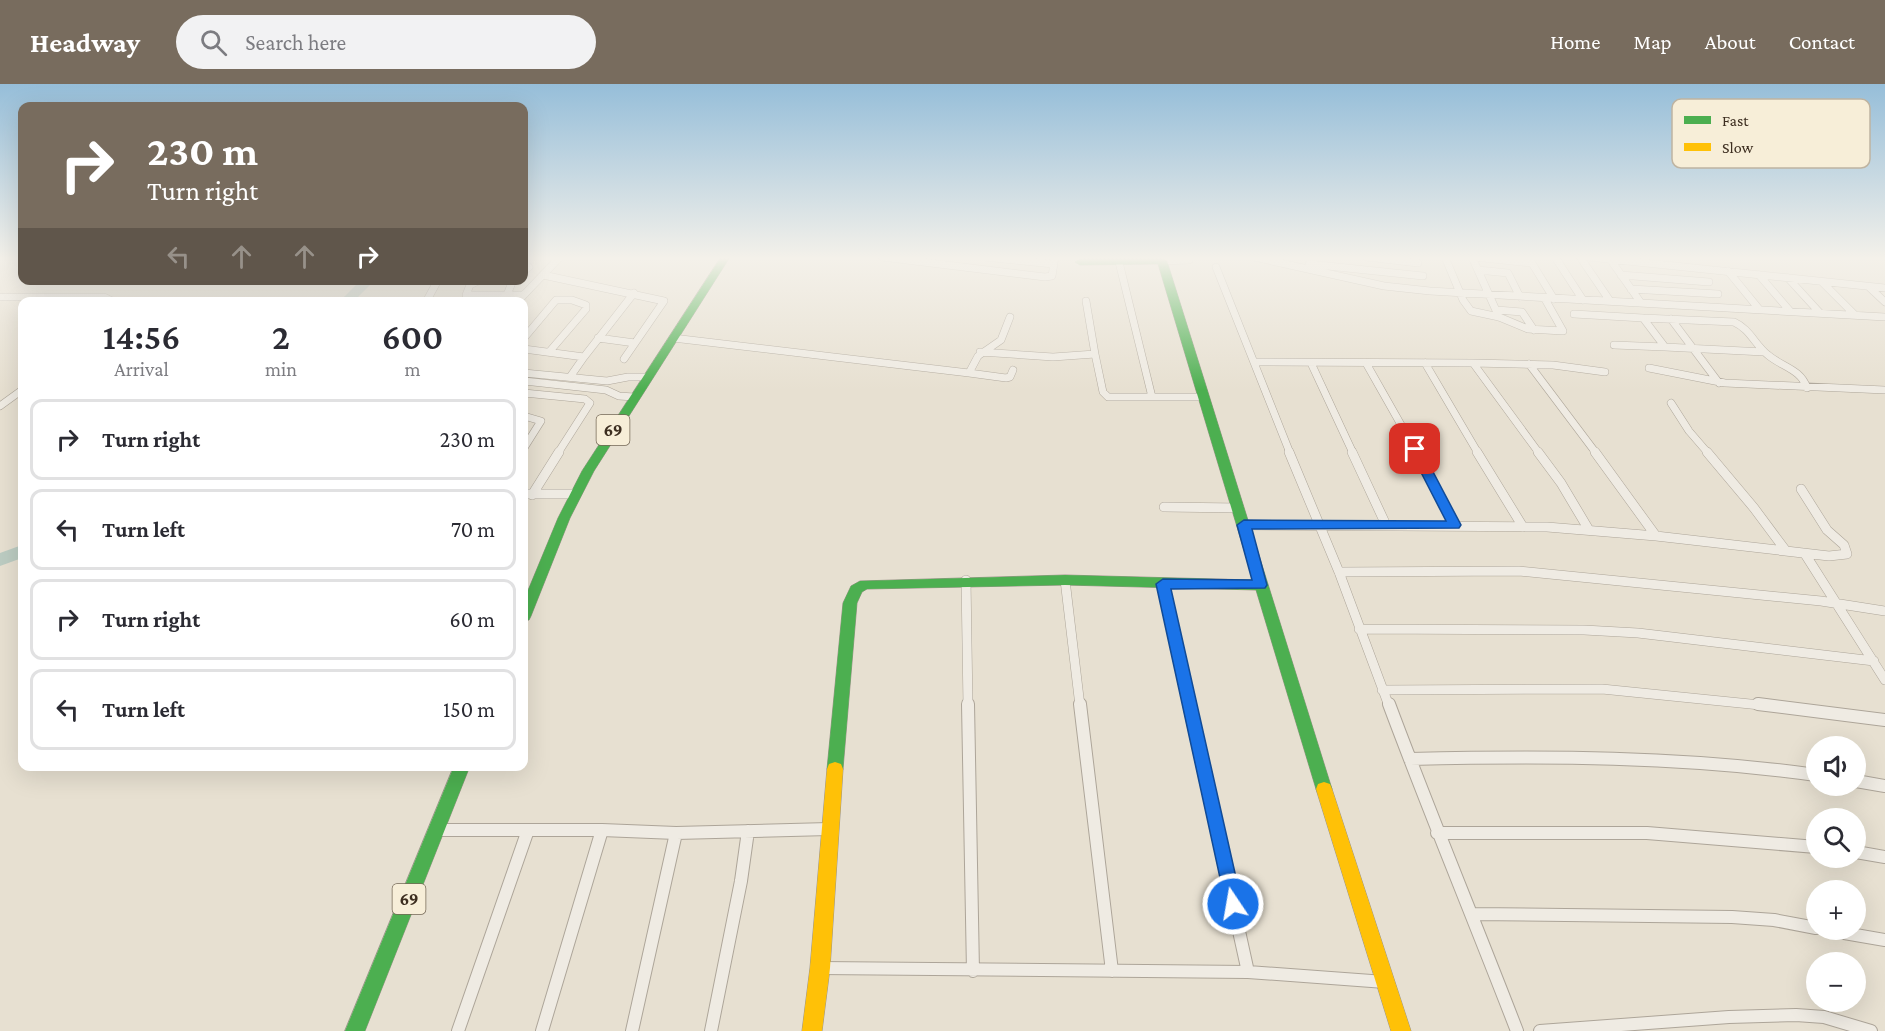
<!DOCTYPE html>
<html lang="en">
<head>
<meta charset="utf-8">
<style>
  :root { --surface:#fff; --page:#f2f2f3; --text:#2b2b33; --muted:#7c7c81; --line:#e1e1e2; --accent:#786c5e }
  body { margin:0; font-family:"Crimson Pro",serif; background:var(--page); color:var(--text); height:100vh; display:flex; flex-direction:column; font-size:22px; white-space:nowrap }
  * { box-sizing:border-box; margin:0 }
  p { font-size:20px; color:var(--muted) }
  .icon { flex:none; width:33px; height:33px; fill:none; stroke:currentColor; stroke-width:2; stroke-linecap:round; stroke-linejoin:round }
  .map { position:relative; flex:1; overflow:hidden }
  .drawer { position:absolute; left:18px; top:213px; width:510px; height:474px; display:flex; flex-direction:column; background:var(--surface); border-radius:12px; box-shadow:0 6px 24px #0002 }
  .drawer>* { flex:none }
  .guide { position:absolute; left:18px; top:18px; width:510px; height:183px; border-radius:12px; box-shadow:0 6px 24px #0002; background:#786c5e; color:#fff; overflow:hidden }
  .fabs { position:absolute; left:1806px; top:652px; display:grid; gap:12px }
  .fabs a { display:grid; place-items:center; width:60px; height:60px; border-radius:50%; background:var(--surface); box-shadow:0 6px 24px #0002; font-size:30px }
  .pin { position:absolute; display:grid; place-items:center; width:51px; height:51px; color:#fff; margin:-26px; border-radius:12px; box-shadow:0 3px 9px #0006 }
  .me { position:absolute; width:66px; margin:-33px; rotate:348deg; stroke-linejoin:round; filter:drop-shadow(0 0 4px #0008) }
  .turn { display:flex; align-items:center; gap:21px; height:126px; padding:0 30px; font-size:27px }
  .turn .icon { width:78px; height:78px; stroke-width:2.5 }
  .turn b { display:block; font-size:42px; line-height:51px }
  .lanes { display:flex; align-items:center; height:57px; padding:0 30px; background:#0003; justify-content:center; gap:30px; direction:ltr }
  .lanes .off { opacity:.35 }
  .eta { display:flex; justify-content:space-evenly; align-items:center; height:102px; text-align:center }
  .eta b { font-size:36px; font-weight:600; line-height:42px }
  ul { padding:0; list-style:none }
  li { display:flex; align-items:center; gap:18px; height:81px; margin:0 12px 9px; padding:0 18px; border:3px solid var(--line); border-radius:12px }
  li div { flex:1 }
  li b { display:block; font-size:22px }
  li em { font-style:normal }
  header { display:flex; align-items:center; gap:36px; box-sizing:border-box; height:84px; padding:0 30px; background:var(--accent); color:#fff }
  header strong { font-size:28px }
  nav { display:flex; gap:33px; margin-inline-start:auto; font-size:21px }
  .search { width:420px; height:54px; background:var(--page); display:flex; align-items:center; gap:15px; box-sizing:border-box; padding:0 21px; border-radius:33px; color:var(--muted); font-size:22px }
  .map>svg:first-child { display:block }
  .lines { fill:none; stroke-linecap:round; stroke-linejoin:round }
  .river { fill:#bcccc2; fill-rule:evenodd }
  .street-far2-casing { stroke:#ada599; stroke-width:8 }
  .street-far1-casing { stroke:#ada599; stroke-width:10 }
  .street-casing { stroke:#ada599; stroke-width:14 }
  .fast-casing { stroke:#9c958a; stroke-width:1 }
  .slow-casing { stroke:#9c958a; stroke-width:1 }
  .street-far2 { stroke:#efebe3; stroke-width:7 }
  .street-far1 { stroke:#efebe3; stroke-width:9 }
  .street { stroke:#efebe3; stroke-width:12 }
  .fast { fill:#4caf50; fill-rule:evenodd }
  .slow { fill:#ffc107; fill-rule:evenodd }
  .route { fill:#1a73e8; stroke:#114b97; stroke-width:1.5 }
  .labels { text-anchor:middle; stroke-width:6; stroke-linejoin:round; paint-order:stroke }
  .shield { fill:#f7eed8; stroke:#756857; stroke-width:1.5 }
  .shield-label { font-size:18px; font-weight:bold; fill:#3d2e20 }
  .key { fill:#f7eed8; stroke:#bfb4a1; stroke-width:1.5 }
  .key-label { font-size:16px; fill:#3d2e20 }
</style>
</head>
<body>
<header>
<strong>Headway</strong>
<div class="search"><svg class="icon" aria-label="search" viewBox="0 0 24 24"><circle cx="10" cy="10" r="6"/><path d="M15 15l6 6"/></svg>Search here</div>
<nav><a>Home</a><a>Map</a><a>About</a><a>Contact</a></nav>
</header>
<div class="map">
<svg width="1885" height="947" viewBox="0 0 1885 947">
  <rect width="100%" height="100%" fill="#e7e0d1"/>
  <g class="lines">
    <path class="river" d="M 361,196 L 375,196 L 353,218 L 339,218 Z
      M 22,461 L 22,474 L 0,482 L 0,469 Z"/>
    <defs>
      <path id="street-far2" d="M 882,173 L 1045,193 L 1052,192 L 1055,173
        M 985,173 L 1053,180
        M 1254,173 L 1384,202 L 1430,207 L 1885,233
        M 1367,173 L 1418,179
        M 1445,173 L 1463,216 L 1471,227 L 1499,233 L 1528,245 L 1563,247 L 1545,215
        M 1472,173 L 1499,233
        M 1474,173 L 1532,179
        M 1555,173 L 1583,216
        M 1580,173 L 1610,217
        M 1589,173 L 1885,204
        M 1610,175 L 1641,219
        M 1530,176 L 1554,215
        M 1162,177 L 1189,176
        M 1119,178 L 1152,313
        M 1309,180 L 1423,192
        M 1216,183 L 1290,369
        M 1478,186 L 1508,189 L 1520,213
        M 524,187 L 529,183
        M 1728,187 L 1759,225
        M 543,191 L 664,217 L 624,275
        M 1621,191 L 1709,198
        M 1759,191 L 1790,227
        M 1788,194 L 1820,229
        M 1822,198 L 1855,231
        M 1869,203 L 1885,218
        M 1631,205 L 1718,210
        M 466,211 L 522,211
        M 507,211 L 513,196
        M 0,213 L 104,213 L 114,218
        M 1086,217 L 1095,270
        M 426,218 L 438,196
        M 470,218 L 466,211 L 470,201 L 480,196
        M 517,218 L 560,173
        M 1497,226 L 1522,228 L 1534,246
        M 1574,230 L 1643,234
        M 1010,233 L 1001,256 L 978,272 L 969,289 L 1006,294 L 1010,293 L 1013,286
        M 1671,235 L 1719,299
        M 524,254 L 556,216 L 572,216 L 586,221 L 586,225 L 550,267
        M 598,254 L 635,259
        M 673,254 L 969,289
        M 1614,261 L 1665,263 L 1643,234 L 1734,238 C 1750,245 1755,261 1768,271 C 1782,283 1801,285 1807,304
        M 1665,263 L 1764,268
        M 524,265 L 584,273 L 634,209
        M 980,268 L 1053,273 L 1095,270 L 1103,308 L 1108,313 L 1204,313
        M 1254,278 L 1473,279
        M 1311,279 L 1353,369
        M 1366,279 L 1417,369
        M 1425,279 L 1478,369
        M 1529,280 L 1596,369
        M 1649,284 L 1725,299 L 1885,306
        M 524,289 L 607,297 L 628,293 L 647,293
        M 570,293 L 584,273
        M 524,297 L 606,306 L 619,312 L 634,313
        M 524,309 L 585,315 L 590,319 L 558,369
        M 1671,319 L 1689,347 L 1708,369
        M 0,322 L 22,306
        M 524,332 L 541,337 L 524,364
        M 1539,369 L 1473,279 L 1553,281 L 1605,288"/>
      <path id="street-far1" d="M 1289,368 L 1339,488 L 1389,622
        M 1352,368 L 1386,441
        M 1416,368 L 1454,441
        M 1477,368 L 1523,443
        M 1538,368 L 1561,399 L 1589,446
        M 1595,368 L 1656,452 L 1829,472 L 1847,470 L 1844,461 L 1827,446 L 1801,405
        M 1707,368 L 1754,424 L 1786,467
        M 524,410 L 576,410
        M 532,411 L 559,368
        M 1164,423 L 1239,424
        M 1244,441 L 1547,443 L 1656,452
        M 1805,470 L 1885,596
        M 1339,488 L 1519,487 L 1821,517 L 1885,527
        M 966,496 L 968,622
        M 1065,496 L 1080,622
        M 1163,500 L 1190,622
        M 1359,545 L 1584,546 L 1638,549 L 1874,577
        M 1382,606 L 1602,605 L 1770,622"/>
      <path id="street" d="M 968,620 L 973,887
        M 1080,620 L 1112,887
        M 1189,620 L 1248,888
        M 1389,620 C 1430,730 1475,838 1517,947
        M 1758,620 L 1885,636
        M 1410,675 C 1546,672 1681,672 1816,691
        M 1856,697 L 1885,702
        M 437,746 L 602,746 L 676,749 L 829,745
        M 1437,749 L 1647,749 L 1816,763
        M 1856,768 L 1885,773
        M 1472,830 L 1732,833 L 1774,836 L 1816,844
        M 1827,846 L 1885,856
        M 820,884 L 1248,888 L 1385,898
        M 458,947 L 528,746
        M 542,947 L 602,746
        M 632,947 L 676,749
        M 711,947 L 741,797 L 748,747
        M 1540,947 L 1729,933 L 1796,931 L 1824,933 L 1871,947"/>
      <path id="fast" d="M 721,173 L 730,173 L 594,387 L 570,434 L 531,532 L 529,536 L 524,537 L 524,516 L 558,434 L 582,387 Z
        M 1162,174 L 1167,177 L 1332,705 L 1330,710 L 1324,712 L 1318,710 L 1316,705 L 1256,506 L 1065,501 L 867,505 L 862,508 L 857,519 L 843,685 L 841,690 L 835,692 L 829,690 L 827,685 L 843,519 L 851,502 L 860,497 L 1065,491 L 1253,496 L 1158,180 L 1080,181 L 1075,178 L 1080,175 Z
        M 454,682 L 470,682 L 365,947 L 345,947 Z"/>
      <path id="slow" d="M 835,678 L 841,680 L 843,685 L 830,884 L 822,947 L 802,947 L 810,884 L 827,685 L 829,680 Z
        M 1324,698 L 1330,700 L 1332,705 L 1411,947 L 1391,947 L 1316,705 L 1318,700 Z"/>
    </defs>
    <use href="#street-far2" class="street-far2-casing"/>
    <use href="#street-far1" class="street-far1-casing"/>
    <use href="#street" class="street-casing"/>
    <use href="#fast" class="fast-casing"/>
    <use href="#slow" class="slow-casing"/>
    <use href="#street-far2" class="street-far2"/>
    <use href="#street-far1" class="street-far1"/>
    <use href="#street" class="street"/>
    <use href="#fast" class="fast"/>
    <use href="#slow" class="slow"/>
  </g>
  <linearGradient id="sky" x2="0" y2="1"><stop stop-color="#96bed9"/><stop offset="0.57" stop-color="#f4f1ea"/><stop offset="1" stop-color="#f4f1ea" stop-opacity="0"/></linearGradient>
  <rect width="1885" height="306" fill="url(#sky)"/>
  <path class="route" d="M 1415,361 L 1421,365 L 1461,441 L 1459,444 L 1252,445 L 1267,501 L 1265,504 L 1171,505 L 1242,820 L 1240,826 L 1233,828 L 1227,826 L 1156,500 L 1163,495 L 1252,496 L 1237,441 L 1244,436 L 1446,437 L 1409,365 Z"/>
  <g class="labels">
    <g class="shield">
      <rect x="596.5" y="331" width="33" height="30" rx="4.5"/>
      <rect x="392.5" y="800" width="33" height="30" rx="4.5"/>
    </g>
    <g class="shield-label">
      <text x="613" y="352">69</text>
      <text x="409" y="821">69</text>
    </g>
  </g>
  <rect x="1672" y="15" width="198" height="69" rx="9" class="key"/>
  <rect x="1684" y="32" width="27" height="8" fill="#4caf50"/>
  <rect x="1684" y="59" width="27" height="8" fill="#ffc107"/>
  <g class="key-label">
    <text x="1722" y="42">Fast</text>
    <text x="1722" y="69">Slow</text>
  </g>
</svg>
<div class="fabs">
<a><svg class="icon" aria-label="sound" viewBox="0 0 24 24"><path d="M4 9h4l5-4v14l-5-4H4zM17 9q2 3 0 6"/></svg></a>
<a><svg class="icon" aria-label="search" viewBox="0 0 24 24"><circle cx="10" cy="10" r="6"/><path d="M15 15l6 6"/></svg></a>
<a>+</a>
<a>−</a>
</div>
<div class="pin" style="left:1415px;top:365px;background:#d93025"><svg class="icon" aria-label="arrive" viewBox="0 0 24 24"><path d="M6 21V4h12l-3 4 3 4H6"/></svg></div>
<svg class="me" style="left:1233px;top:820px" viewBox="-20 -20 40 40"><circle r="17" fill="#1a73e8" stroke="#fff" stroke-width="3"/><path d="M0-11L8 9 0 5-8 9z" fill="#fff"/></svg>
<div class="guide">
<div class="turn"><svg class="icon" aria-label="right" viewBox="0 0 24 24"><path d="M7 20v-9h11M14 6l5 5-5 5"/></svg><div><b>230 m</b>Turn right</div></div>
<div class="lanes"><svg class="icon off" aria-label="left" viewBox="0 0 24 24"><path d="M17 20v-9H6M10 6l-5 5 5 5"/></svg><svg class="icon off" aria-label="ahead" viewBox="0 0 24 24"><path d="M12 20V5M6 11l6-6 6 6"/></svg><svg class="icon off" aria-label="ahead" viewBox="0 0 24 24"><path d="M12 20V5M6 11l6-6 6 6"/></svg><svg class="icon" aria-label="right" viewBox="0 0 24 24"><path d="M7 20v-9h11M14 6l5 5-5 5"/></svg></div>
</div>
<section class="drawer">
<div class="eta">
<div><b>14:56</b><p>Arrival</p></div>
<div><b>2</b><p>min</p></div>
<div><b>600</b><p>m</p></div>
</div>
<ul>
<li><svg class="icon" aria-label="right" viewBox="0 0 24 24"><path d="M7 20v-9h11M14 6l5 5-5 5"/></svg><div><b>Turn right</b></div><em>230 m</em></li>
<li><svg class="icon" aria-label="left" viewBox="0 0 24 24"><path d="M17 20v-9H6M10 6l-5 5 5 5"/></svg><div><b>Turn left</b></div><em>70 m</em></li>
<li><svg class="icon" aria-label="right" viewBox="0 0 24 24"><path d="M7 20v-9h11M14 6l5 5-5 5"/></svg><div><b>Turn right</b></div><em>60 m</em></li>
<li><svg class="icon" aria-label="left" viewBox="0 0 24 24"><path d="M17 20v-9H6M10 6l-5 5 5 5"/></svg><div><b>Turn left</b></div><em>150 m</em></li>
</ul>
</section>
</div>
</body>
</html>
